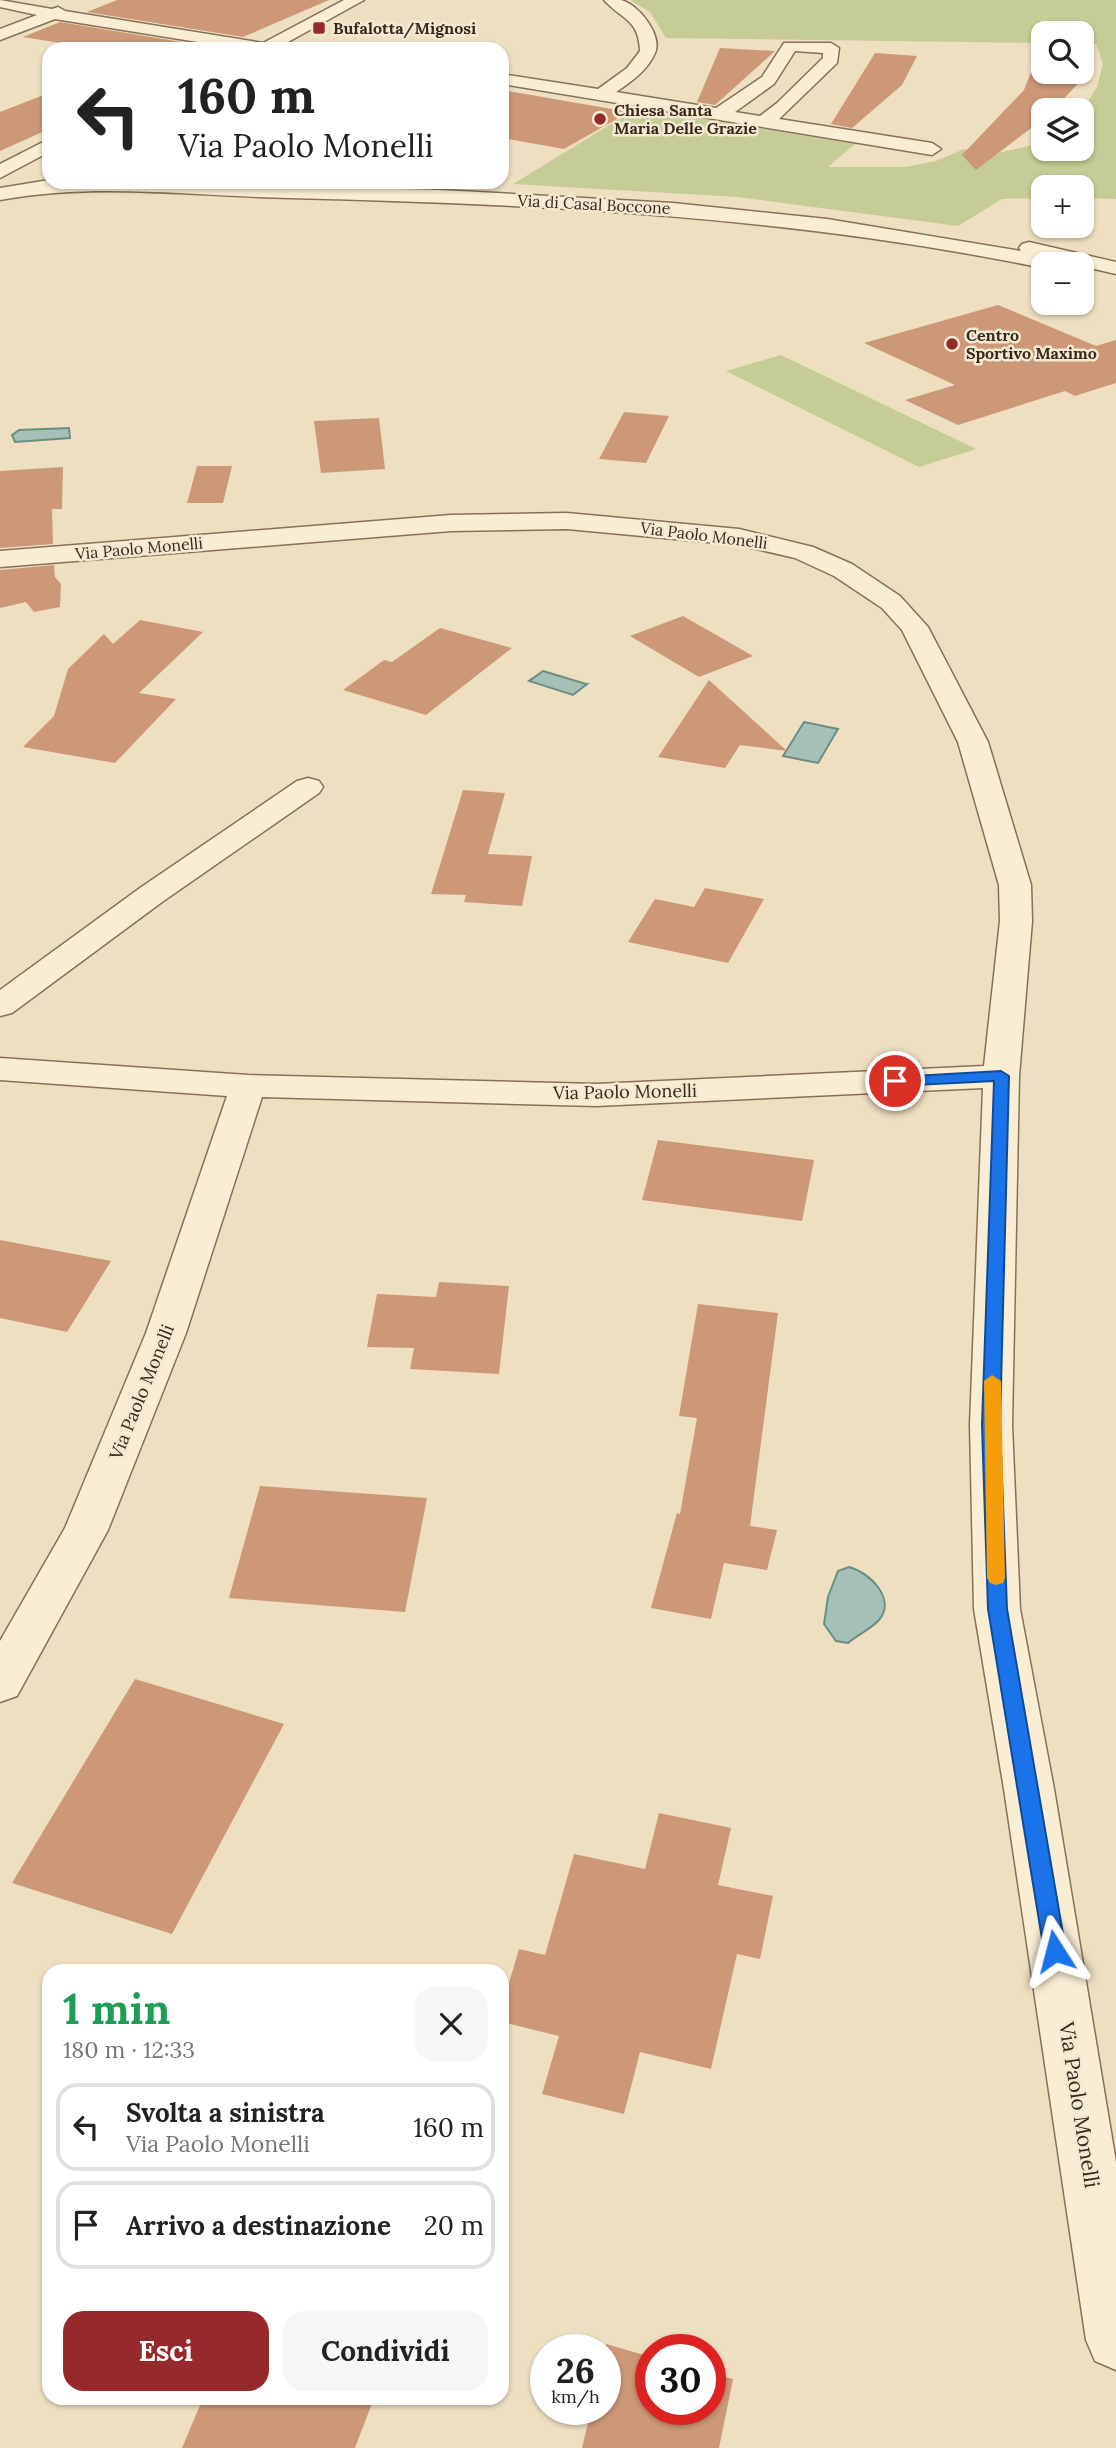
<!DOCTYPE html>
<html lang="it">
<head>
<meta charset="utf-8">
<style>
  :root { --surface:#fff; --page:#f6f6f6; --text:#222; --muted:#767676; --line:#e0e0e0; --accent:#96292c }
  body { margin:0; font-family:Lora,serif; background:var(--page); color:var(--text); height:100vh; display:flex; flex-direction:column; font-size:26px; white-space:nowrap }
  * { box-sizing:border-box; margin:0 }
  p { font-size:23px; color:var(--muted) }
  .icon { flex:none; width:38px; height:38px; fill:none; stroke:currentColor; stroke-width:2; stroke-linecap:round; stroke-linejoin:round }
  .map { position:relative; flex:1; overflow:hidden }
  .drawer { position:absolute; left:42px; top:1964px; width:467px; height:441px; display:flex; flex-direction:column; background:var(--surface); border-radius:21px; box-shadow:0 2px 5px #0004 }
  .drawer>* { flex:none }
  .guide { position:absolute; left:42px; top:42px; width:467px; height:147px; border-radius:21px; box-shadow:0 2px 5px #0004; background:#fff; color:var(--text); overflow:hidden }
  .buttons { position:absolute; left:1031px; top:21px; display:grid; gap:14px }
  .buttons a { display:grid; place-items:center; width:63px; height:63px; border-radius:14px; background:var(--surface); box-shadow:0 2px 5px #0004; font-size:35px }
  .speed { position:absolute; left:530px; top:2334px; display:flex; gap:14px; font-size:35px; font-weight:700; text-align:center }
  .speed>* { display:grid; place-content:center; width:91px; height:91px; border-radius:50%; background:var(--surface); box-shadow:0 2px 5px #0004; line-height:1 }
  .speed small { font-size:18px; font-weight:400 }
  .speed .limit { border:10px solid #d22; background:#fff; color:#111 }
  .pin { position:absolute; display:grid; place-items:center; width:60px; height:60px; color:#fff; margin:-30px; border:4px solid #fff; border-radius:50%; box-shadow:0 2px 7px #0007 }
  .me { position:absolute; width:77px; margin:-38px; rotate:351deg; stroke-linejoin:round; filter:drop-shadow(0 0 5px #0008) }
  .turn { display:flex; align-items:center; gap:24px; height:147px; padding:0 21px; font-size:32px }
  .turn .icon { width:91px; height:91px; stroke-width:2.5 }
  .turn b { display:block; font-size:49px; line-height:60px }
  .round { display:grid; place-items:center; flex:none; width:74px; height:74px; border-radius:21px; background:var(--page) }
  .overview { display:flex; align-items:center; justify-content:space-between; height:119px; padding:0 21px }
  h1 { font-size:42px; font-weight:700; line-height:52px; color:#1e9e55 }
  .button { display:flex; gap:14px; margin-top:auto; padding:14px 21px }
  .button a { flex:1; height:80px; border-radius:21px; background:var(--accent); color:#fff; font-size:28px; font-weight:700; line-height:80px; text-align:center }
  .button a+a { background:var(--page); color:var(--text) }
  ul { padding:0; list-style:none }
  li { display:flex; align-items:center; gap:21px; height:88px; margin:0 14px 10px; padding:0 7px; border:4px solid var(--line); border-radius:21px }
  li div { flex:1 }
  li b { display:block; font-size:26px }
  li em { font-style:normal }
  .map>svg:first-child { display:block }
  .green { fill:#c6cc95 }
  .water { fill:#a4c0b7; stroke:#6b8e84; stroke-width:2 }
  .building { fill:#cc9877 }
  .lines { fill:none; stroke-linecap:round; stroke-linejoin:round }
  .minor-casing { stroke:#877059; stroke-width:3 }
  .minor { fill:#f9edd4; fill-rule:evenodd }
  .route { fill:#1a73e8; stroke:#114b97; stroke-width:2 }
  .slow { fill:#f59e0b }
  .poi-dot { fill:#96292c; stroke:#f5ead1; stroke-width:2.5 }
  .labels { text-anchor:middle; stroke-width:5; stroke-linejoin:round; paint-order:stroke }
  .far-poi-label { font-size:16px; font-weight:bold; fill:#37291d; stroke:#f5ead1; text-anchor:start }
  .far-street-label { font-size:16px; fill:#37291d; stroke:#f5ead1 }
  .street-label { font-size:18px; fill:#37291d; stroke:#f5ead1 }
  .near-street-label { font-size:21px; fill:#37291d; stroke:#f5ead1 }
</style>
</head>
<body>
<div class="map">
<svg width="1116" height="2448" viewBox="0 0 1116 2448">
  <rect width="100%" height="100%" fill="#eedfc1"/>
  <path class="green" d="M 634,0 L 1116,0 L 1116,199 L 1082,198 L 1082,187 L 1043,187 L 1043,198 L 1002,199 L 958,226 L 738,197 L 513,184 L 637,108 L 855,144 L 828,167 L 905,167 L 936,161 L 964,149 L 998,153 L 1029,146 L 1043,138 L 1043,149 L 1082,149 L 1082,111 L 1097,87 L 1103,64 L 1096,44 L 1082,44 L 1082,33 L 1043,33 L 1043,43 L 666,38 L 650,12 L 631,1 Z
    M 781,355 L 976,449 L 919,467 L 726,371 Z"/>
  <path class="water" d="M 69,428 L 70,438 L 15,442 L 12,435 L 19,430 Z
    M 543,671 L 586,684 L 587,684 L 573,695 L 529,681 Z
    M 804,722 L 838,729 L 818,763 L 783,756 Z
    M 849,1567 C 869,1572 897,1599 879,1620 C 871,1629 857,1635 848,1643 L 836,1641 L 824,1624 L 828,1597 L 838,1571 Z"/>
  <path class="building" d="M 117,0 L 329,0 L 243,37 L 87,12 Z
    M 60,22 L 218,48 L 98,49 L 23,37 Z
    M 720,48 L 775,51 L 715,105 L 697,102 Z
    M 875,53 L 917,56 L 902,85 L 852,128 L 831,124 Z
    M 1031,72 L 1089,72 L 1053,110 L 1043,110 L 1043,119 L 976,170 L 962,155 L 1024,90 Z
    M 502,90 L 629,112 L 564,149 L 502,138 Z
    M 49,93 L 49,129 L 0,151 L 0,112 Z
    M 998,305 L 1096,346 L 1116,340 L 1116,383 L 1075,396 L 1065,391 L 958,425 L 905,400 L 955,385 L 864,343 Z
    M 624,412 L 669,416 L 646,463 L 599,459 Z
    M 379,418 L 385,469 L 321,473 L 314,421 Z
    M 197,466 L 232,466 L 223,503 L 187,503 Z
    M 63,467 L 62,509 L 52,509 L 53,544 L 0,548 L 0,471 Z
    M 54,565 L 55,577 L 61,584 L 60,607 L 34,612 L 26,602 L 0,608 L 0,570 Z
    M 683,616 L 753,656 L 699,677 L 630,636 Z
    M 140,620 L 203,632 L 139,693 L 176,699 L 115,763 L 23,747 L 54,716 L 68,669 L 104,634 L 113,644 Z
    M 440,628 L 512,648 L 426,715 L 343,690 L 384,660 L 392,662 Z
    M 709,680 L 787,751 L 740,745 L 725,768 L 658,757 Z
    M 463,790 L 505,793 L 488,854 L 532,856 L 522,906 L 464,902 L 466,895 L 431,894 Z
    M 705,888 L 764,899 L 728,963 L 628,942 L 655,899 L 694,907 Z
    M 658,1140 L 814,1160 L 802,1221 L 642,1200 Z
    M 0,1240 L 111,1261 L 67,1332 L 0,1318 Z
    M 439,1282 L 509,1286 L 499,1374 L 410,1369 L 414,1348 L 367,1347 L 377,1294 L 436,1297 Z
    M 698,1304 L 778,1313 L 750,1526 L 777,1530 L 767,1570 L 724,1563 L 711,1619 L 651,1608 L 677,1513 L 680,1514 L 697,1418 L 679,1416 Z
    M 260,1486 L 427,1498 L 405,1612 L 229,1598 Z
    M 135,1679 L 284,1724 L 172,1934 L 12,1883 Z
    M 659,1813 L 731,1828 L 718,1885 L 773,1896 L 760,1959 L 737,1954 L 711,2069 L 640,2052 L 624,2114 L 542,2094 L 559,2036 L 502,2022 L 502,2007 L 519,1949 L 545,1955 L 574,1854 L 645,1869 Z
    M 606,2344 L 651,2357 L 651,2410 L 710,2410 L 710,2373 L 733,2379 L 719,2448 L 582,2448 L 591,2410 L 606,2410 Z
    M 203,2398 L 374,2398 L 355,2448 L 182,2448 Z"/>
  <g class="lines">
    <defs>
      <path id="minor" d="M 0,0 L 52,9 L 58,7 L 65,11 L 263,43 L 344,0 L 364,0 L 279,47 L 280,49 L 241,49 L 55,19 L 0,40 L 0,29 L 37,15 L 0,7 Z
        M 604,0 C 609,0 616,0 621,0 C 638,4 663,35 655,53 C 648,70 631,82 616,92 L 716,108 L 762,77 L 784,43 L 831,43 L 839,48 L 837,63 L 779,119 L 932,143 L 941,149 L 932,155 L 502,84 L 502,74 L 598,89 L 627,68 L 640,51 C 639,19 622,20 604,0 ZM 795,51 L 823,53 L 823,58 L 777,103 L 760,116 L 735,112 L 774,84 Z
        M 49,139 L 49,152 L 0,178 L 0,164 Z
        M 49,180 L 441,190 L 673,203 L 827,219 L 1021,251 L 1019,248 L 1022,244 L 1029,242 L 1116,262 L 1116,274 L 1064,262 L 1065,264 L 1043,264 L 1043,268 C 794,217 543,204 290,198 C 193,196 96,182 0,200 L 0,188 Z
        M 567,513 L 739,529 L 813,547 L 852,564 L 900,596 L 928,627 L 988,742 L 1031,885 L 1032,921 L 1019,1076 L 1012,1425 L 1020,1609 L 1054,1789 L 1116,2162 L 1116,2370 L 1095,2361 L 1086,2340 L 1004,1789 L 974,1609 L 970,1425 L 983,1088 L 596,1106 L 262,1097 L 186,1333 L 108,1530 L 17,1696 L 0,1702 L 0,1641 L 65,1528 L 146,1333 L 227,1096 L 0,1080 L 0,1058 L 248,1075 L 596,1084 L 984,1066 L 1000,921 L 999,885 L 958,742 L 902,630 L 882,608 L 834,576 L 795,558 L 739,545 L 567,529 L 451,531 L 0,567 L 0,551 L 451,515 Z
        M 308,778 L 319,781 L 323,787 L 319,793 L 162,902 L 12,1013 L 0,1016 L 0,990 L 140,888 L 297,781 Z"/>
    </defs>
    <use href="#minor" class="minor-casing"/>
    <use href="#minor" class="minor"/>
  </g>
  <path class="route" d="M 1001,1071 L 1009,1076 L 1000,1425 L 1007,1609 L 1066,1951 L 1063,1958 L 1055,1961 L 1047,1958 L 1044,1951 L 988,1609 L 982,1425 L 994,1081 L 895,1086 L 887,1081 L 895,1077 Z"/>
  <path class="slow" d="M 992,1375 L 1001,1381 L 1005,1578 L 1003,1583 L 996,1585 L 990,1583 L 987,1578 L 984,1381 Z"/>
  <g class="poi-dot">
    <rect x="312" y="21" width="14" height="14" rx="3.5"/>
    <circle cx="600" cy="119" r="7"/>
    <circle cx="952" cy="344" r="7"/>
  </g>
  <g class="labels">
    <g class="far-poi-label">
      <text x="333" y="34">Bufalotta/Mignosi</text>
      <text x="614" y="116">Chiesa Santa<tspan x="614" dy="18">Maria Delle Grazie</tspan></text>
      <text x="966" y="341">Centro<tspan x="966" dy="18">Sportivo Maximo</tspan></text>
    </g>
    <g class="far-street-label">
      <text transform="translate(594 204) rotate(3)" y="6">Via di Casal Boccone</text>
      <text transform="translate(704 535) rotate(7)" y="6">Via Paolo Monelli</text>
      <text transform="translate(139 548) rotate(-5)" y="6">Via Paolo Monelli</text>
    </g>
    <g class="street-label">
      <text transform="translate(625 1092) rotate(-1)" y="6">Via Paolo Monelli</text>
      <text transform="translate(142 1392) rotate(-68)" y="6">Via Paolo Monelli</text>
    </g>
    <g class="near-street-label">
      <text transform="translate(1079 2105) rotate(81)" y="7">Via Paolo Monelli</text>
    </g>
  </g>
</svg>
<div class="buttons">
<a><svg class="icon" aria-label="search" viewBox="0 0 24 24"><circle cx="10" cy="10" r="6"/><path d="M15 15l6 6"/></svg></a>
<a><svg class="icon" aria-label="layers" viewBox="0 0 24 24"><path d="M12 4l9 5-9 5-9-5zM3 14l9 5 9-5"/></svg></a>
<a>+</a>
<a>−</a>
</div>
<div class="speed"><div>26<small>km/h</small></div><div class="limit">30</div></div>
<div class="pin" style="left:895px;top:1081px;background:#d93025"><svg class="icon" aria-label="arrive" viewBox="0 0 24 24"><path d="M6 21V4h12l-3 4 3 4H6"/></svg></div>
<svg class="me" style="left:1055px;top:1951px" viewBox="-20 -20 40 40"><path d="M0-17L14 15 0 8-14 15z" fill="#1a73e8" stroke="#fff" stroke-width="4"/></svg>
<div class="guide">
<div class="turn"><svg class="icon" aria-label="left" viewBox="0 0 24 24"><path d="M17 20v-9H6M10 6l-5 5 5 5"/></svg><div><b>160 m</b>Via Paolo Monelli</div></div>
</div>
<section class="drawer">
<div class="overview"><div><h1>1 min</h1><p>180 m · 12:33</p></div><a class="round"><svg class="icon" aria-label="close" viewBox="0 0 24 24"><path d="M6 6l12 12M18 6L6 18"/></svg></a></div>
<ul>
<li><svg class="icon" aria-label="left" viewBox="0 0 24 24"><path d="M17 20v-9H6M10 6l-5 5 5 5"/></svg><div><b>Svolta a sinistra</b><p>Via Paolo Monelli</p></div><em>160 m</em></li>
<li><svg class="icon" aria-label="arrive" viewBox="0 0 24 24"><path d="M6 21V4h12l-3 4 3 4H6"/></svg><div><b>Arrivo a destinazione</b></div><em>20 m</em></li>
</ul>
<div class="button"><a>Esci</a><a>Condividi</a></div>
</section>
</div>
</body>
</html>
